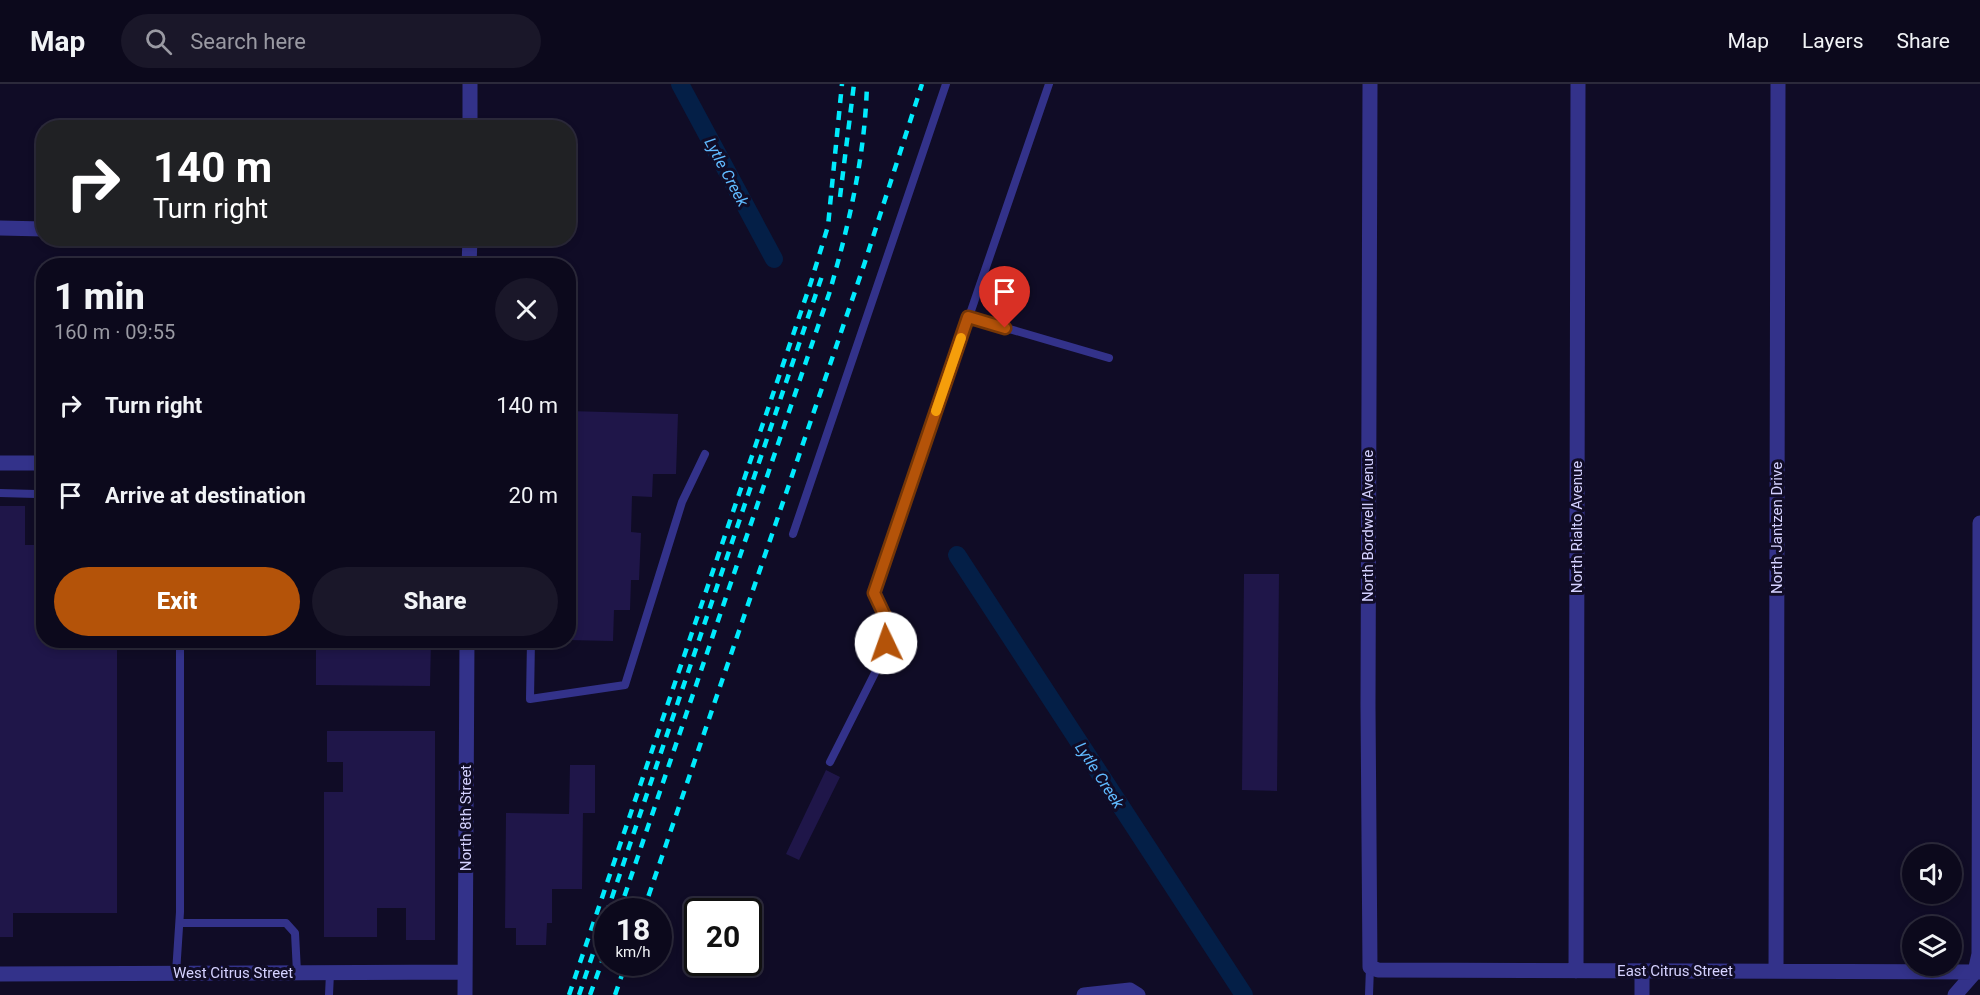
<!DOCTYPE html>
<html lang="en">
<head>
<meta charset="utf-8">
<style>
  :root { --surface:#0c091c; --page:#1a1729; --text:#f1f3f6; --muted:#9a9aa3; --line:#2c2a3b; --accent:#b45309 }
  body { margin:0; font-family:Roboto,sans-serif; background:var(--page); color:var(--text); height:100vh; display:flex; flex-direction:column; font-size:22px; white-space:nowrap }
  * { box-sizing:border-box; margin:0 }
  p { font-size:20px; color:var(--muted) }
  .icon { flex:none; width:33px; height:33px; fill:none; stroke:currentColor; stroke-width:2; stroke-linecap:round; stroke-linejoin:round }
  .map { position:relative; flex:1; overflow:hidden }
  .sheet { position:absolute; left:36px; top:174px; width:540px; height:390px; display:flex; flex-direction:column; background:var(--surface); border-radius:24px; box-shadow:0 3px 9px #0003,0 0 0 2px var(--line) }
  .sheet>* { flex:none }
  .hud { position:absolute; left:36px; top:36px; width:540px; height:126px; border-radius:24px; box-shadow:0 3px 9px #0003,0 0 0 2px var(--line); background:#202124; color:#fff; overflow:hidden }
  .tools { position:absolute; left:1902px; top:760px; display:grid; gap:12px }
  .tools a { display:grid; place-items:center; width:60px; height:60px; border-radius:50%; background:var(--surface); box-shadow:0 3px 9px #0003,0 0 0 2px var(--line); font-size:30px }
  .speed { position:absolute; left:594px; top:814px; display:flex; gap:12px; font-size:30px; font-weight:700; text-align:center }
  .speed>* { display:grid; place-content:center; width:78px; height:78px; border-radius:50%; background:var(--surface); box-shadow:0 3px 9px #0003,0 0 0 2px var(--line); line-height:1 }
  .speed small { font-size:15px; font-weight:400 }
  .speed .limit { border:3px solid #111; border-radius:9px; background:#fff; color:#111 }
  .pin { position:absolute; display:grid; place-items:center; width:51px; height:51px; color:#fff; margin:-62px -26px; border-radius:50% 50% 50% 0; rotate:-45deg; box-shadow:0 0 6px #0007 }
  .pin .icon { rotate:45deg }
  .me { position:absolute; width:66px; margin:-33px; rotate:357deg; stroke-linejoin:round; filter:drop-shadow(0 0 4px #0008) }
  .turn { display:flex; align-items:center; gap:21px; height:126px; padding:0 18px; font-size:27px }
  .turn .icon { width:78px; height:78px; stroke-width:2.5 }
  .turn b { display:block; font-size:42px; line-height:51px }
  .round { display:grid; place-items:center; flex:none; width:63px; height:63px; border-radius:32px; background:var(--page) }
  .head { display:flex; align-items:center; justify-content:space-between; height:102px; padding:0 18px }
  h1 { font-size:36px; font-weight:800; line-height:45px }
  .button { display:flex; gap:12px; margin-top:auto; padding:12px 18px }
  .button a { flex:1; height:69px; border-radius:36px; background:var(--accent); color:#fff; font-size:24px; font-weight:800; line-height:69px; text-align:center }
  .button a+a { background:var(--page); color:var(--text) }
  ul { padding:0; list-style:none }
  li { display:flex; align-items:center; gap:18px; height:90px; padding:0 18px }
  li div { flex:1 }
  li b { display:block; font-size:22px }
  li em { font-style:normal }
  header { display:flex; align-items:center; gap:36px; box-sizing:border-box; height:84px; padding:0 30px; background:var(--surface); border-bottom:2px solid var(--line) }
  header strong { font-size:28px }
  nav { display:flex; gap:33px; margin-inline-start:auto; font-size:21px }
  .search { width:420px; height:54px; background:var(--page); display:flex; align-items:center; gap:15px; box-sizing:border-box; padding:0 21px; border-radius:33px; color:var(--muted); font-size:22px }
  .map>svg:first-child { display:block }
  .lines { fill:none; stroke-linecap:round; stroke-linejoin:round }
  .canal { stroke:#041f47; stroke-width:18 }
  .building { fill:#1f1649 }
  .lane { stroke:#33328a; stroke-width:8 }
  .street { stroke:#33328a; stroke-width:15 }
  .rail { stroke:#00ebfd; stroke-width:4.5; stroke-dasharray:9 8; stroke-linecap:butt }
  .route-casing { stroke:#753606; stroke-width:15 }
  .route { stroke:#b45309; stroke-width:10 }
  .slow { stroke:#f59e0b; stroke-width:10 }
  .labels { text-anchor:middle; stroke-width:6; stroke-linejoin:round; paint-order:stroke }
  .street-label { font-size:15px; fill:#d5d2ff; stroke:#100c26 }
  .water-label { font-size:16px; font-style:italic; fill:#60baff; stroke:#100c26 }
</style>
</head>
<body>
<header>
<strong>Map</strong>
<div class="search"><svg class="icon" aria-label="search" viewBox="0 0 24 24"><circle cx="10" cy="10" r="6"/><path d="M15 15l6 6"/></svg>Search here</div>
<nav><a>Map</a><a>Layers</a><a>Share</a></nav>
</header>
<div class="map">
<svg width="1980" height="911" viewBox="0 0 1980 911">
  <rect width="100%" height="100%" fill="#100c26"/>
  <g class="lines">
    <path class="canal" d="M 680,0 L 774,175
      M 957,471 L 1244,911"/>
  </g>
  <path class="building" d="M 568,327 L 678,330 L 676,390 L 653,390 L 652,413 L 632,412 L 631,448 L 641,449 L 639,496 L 631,496 L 630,526 L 614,526 L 613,557 L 568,556 Z
    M 0,422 L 25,422 L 25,461 L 44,461 L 44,556 L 117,556 L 117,829 L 13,829 L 13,853 L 0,853 Z
    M 1244,490 L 1279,490 L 1277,707 L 1242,706 Z
    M 316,556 L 431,556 L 430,602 L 316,601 Z
    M 327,647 L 435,647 L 435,856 L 406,856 L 406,824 L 377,824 L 377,853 L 324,853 L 324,708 L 343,708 L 343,678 L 327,678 Z
    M 570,681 L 595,681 L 595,729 L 583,729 L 582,805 L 552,805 L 552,839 L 547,839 L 546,861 L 516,861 L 516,844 L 505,844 L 506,729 L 569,730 Z
    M 826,686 L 840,693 L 799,776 L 786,770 Z"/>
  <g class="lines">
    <path class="lane" d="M 968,233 L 1109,274
      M 0,409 L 36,410 L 44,419
      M 793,450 L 946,0
      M 531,556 L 530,615 L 625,601 L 682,418 L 705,370
      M 830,678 L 882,575 L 890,543 L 874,509 L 1049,0
      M 180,839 L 286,839 L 295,849 L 297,888
      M 176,889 L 180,828 L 180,556
      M 329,911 L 330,889
      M 1369,911 L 1370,883"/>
    <path class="street" d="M 470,0 L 470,44
      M 1370,0 L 1368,622 L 1370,883 L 1378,886 L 1980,888
      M 0,144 L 44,145
      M 469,182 L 470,154
      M 0,379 L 44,379
      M 1576,887 L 1578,0
      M 1776,887 L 1778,0
      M 0,890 L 465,888
      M 465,911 L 467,556
      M 1084,911 L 1130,906 L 1138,911
      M 1642,911 L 1642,887
      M 1955,911 L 1975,888 L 1979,870 L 1980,439"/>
    <path class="rail" d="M 840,113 L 854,0
      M 619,828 L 829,210 C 849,141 865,72 867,0
      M 643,828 L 864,181 L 922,0
      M 569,911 L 811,198 L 828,142 L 842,0
      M 579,911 L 823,189
      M 590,911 L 608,861
      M 615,911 L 626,879"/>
  </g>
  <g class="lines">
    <defs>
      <path id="route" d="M 886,559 L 890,543 L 874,509 L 968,233 L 1005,244"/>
    </defs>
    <use href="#route" class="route-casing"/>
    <use href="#route" class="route"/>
    <path class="slow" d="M 936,327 L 961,254"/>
  </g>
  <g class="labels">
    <g class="street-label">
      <text transform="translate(1368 442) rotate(-90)" y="5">North Bordwell Avenue</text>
      <text transform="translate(1577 443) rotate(-90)" y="5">North Rialto Avenue</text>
      <text transform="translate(1777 444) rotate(-90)" y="5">North Jantzen Drive</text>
      <text transform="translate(466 734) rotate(-90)" y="5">North 8th Street</text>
      <text x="1675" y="892">East Citrus Street</text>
      <text x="233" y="894">West Citrus Street</text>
    </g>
    <g class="water-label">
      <text transform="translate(727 88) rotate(62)" y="6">Lytle Creek</text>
      <text transform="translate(1100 691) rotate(57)" y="6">Lytle Creek</text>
    </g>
  </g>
</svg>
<div class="tools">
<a><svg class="icon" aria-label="sound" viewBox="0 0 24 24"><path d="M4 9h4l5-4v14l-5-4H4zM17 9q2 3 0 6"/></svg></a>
<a><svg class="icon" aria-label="layers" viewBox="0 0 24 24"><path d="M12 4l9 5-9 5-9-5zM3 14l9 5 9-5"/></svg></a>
</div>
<div class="speed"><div>18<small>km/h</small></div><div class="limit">20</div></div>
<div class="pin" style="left:1005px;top:244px;background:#d93025"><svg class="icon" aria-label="arrive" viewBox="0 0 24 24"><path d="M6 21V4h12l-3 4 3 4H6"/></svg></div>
<svg class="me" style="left:886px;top:559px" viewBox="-20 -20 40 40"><circle r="19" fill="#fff"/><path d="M0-13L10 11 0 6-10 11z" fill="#b45309"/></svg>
<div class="hud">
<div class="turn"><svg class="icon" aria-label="right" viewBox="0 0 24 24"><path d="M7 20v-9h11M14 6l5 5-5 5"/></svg><div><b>140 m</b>Turn right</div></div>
</div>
<section class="sheet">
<div class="head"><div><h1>1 min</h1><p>160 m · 09:55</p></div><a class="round"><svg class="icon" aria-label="close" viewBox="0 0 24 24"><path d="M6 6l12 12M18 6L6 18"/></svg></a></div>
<ul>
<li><svg class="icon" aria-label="right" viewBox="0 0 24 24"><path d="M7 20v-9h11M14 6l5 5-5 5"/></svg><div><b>Turn right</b></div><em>140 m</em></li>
<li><svg class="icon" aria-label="arrive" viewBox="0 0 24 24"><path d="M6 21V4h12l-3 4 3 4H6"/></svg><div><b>Arrive at destination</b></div><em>20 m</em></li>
</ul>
<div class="button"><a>Exit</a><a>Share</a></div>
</section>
</div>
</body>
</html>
